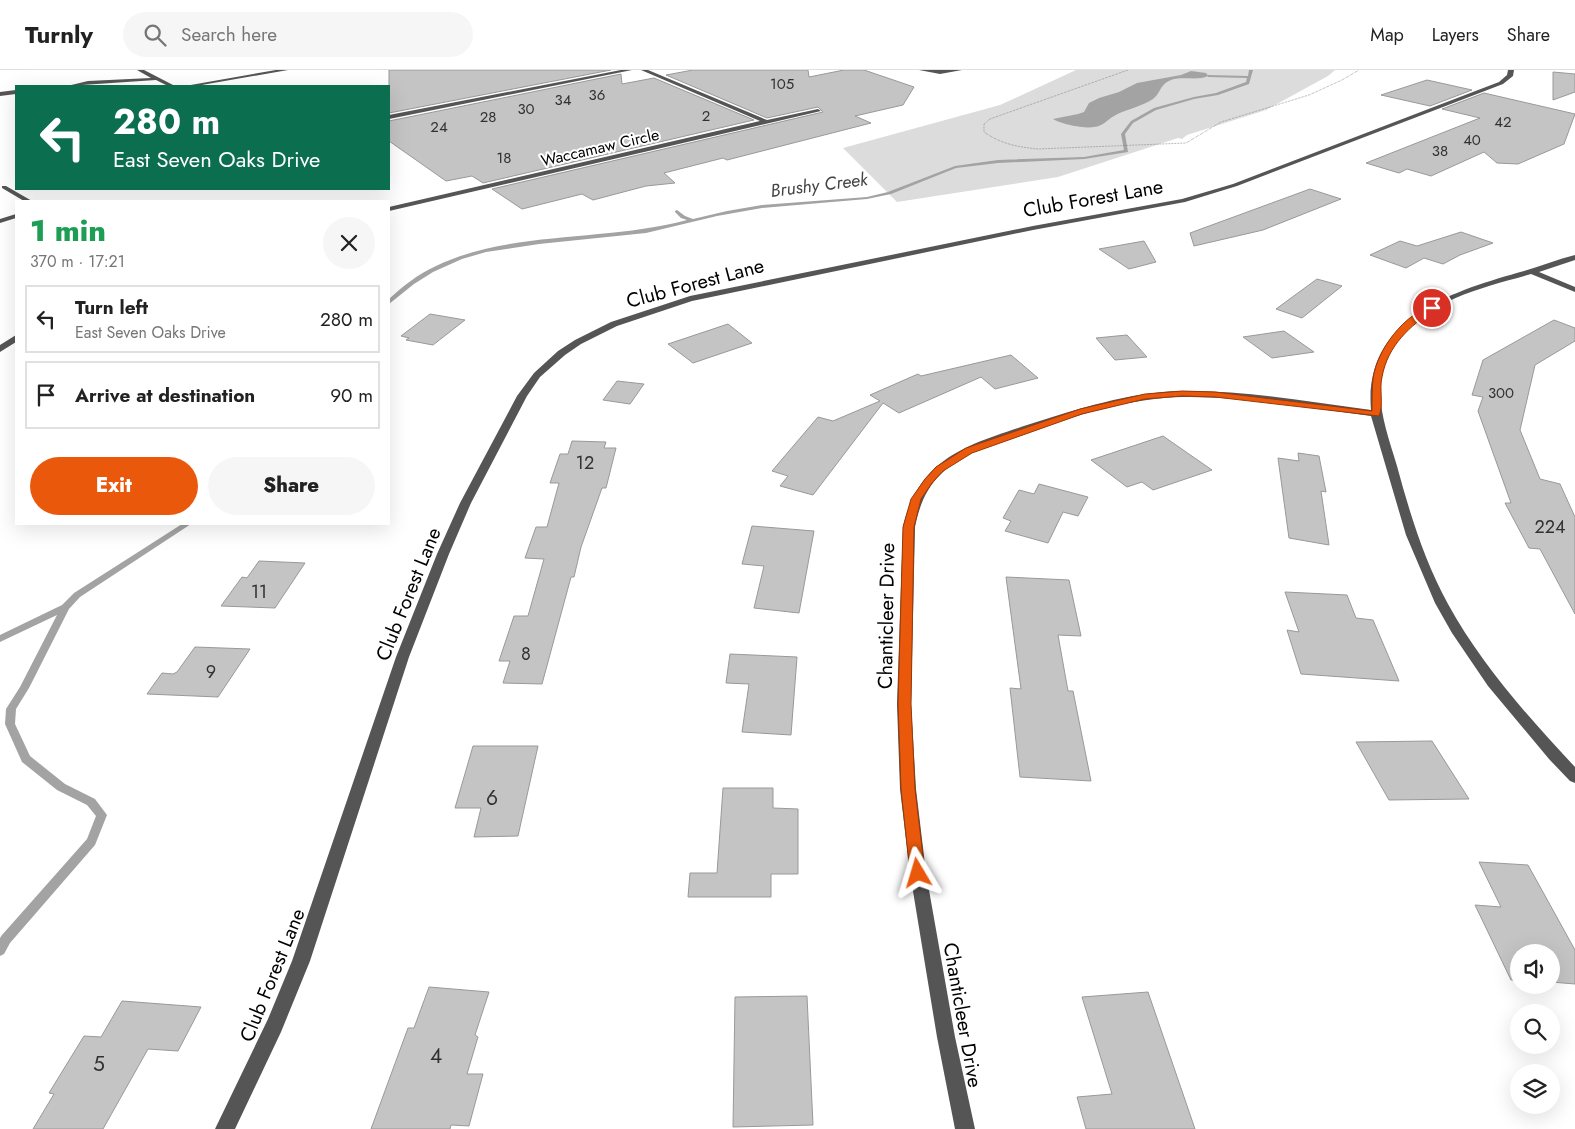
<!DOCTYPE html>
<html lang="en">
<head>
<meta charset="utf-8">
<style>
  :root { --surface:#fff; --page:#f6f6f6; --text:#222; --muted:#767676; --line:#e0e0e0; --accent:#ea580c }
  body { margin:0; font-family:Jost,sans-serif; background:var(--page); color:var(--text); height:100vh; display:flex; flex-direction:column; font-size:19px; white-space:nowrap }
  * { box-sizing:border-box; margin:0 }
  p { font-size:16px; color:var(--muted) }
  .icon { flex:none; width:28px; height:28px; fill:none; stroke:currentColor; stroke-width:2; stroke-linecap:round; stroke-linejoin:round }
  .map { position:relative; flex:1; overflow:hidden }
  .panel { position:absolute; left:15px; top:130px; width:375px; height:325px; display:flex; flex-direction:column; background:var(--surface); border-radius:0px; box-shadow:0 5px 20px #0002 }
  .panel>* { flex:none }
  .top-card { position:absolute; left:15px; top:15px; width:375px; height:105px; border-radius:0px; box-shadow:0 5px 20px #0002; background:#0b6e4f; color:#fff; overflow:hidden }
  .fabs { position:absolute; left:1510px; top:874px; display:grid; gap:10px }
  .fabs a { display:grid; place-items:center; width:50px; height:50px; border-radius:50%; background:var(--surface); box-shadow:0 5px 20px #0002; font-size:25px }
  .pin { position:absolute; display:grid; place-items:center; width:42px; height:42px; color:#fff; margin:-21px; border:2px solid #fff; border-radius:50%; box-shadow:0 1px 5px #0007 }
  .me { position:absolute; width:55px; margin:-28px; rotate:353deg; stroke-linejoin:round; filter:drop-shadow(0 0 4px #0008) }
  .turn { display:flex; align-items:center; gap:18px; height:105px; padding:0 15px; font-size:22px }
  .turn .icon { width:65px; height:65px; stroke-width:2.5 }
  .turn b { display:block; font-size:35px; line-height:42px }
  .round { display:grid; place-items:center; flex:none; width:52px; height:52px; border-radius:26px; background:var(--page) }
  .head { display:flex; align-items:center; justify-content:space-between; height:85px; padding:0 15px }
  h1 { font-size:30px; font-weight:800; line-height:38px; color:#1e9e55 }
  .button { display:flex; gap:10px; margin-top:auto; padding:10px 15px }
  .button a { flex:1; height:58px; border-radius:30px; background:var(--accent); color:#fff; font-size:20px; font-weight:800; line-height:58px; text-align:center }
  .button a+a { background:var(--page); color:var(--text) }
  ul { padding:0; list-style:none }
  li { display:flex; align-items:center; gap:15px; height:68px; margin:0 10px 8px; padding:0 5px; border:2px solid var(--line); border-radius:0px }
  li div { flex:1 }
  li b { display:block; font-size:19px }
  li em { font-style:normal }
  header { display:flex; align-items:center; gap:30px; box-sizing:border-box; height:70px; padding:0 25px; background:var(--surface); border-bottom:1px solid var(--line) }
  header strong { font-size:24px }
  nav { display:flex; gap:28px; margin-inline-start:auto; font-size:18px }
  .search { width:350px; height:45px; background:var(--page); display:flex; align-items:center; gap:12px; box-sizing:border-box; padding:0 18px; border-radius:28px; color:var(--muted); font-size:19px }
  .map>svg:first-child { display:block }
  .green { fill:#dcdcdc }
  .water { fill:#a3a3a3 }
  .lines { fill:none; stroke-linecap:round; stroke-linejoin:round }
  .stream { fill:#a3a3a3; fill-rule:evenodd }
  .building { fill:#c4c4c4; stroke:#999 }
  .path { stroke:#777; stroke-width:1; stroke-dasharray:0.5 1; stroke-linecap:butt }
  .minor { fill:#555; fill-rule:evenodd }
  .route { fill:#ea580c; stroke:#983908 }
  .labels { text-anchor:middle; stroke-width:4; stroke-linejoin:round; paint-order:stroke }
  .far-number-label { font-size:15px; fill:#313131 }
  .far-street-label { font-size:16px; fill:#000; stroke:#fff }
  .far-water-label { font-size:18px; font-style:italic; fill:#444; stroke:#fff }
  .number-label { font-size:18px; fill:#313131 }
  .street-label { font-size:20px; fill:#000; stroke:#fff }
  .near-number-label { font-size:21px; fill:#313131 }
</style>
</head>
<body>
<header>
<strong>Turnly</strong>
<div class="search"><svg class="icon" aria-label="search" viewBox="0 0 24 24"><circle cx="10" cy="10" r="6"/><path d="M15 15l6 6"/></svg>Search here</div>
<nav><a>Map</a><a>Layers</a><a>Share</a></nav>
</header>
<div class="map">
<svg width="1575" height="1059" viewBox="0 0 1575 1059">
  <rect width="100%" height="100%" fill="#fff"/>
  <path class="green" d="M 1076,0 L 1335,0 L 1328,6 L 1266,40 L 1187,65 L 1182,69 L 1178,68 L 1058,107 L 897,132 L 843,78 L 1000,35 Z"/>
  <path class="water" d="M 1191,1 L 1206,3 L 1208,6 C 1198,11 1183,6 1171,10 C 1159,15 1161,23 1153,29 C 1141,37 1126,39 1114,46 C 1107,50 1103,56 1094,57 C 1086,59 1060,54 1053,49 L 1078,44 L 1084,42 L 1089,33 L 1099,28 L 1119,22 L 1137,13 L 1181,5 Z"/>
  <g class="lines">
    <path class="stream" d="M 1249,0 L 1253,0 L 1249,14 L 1218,25 L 1194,29 L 1156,40 L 1133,53 L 1125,64 L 1128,82 L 1084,89 L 998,93 L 956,98 L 891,124 L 867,129 L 762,138 L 717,146 L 646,163 L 539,174 L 486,182 L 462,189 L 433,202 L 414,214 L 389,234 L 389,229 C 403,216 418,204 436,196 C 511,160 606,172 687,150 L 681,148 L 675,142 L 675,141 L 677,140 L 685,146 L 693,149 L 727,141 L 762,135 L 867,127 L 888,122 L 955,96 L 998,90 L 1084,87 L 1124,80 L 1121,64 L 1131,51 L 1154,38 L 1194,27 L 1216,23 L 1246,12 L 1247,8 L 1208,7 L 1207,5 L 1248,6 Z
      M 182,454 L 191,454 L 80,527 L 69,539 L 29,618 L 16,639 L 15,654 L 30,686 L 65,714 L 95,729 L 107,745 L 95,775 L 10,873 L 4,884 L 0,886 L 0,868 L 2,865 L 87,769 L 96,746 L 87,735 L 57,720 L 22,692 L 5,654 L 6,639 L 20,617 L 57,545 L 0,572 L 0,565 L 62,535 L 74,523 Z"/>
  </g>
  <path class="building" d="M 389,0 L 611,0 L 389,43 Z
    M 693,0 L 808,0 L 809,7 L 844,0 L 864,0 L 914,17 L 903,35 L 855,46 L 871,53 L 727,90 L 723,88 L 664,103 L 675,113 L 646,116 L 593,130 L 582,124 L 522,139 L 492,119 L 823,42 L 818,37 L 767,48 L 666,5 Z
    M 1553,2 L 1575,4 L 1575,22 L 1553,30 Z
    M 621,4 L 622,14 L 654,8 L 754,50 L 483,113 L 472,106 L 446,111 L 389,71 L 389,51 Z
    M 1427,10 L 1472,20 L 1430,36 L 1381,25 Z
    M 1484,23 L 1575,44 L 1564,74 L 1518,94 L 1497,93 L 1484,82 L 1431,106 L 1407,99 L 1399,103 L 1366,93 L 1480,48 L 1442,39 Z
    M 1310,119 L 1341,129 L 1263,160 L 1194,176 L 1190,163 Z
    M 1461,162 L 1493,173 L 1460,185 L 1443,194 L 1424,188 L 1406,198 L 1370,185 L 1400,171 L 1417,176 Z
    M 1144,171 L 1156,192 L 1129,199 L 1099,179 Z
    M 1317,209 L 1342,216 L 1302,248 L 1276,239 Z
    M 430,244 L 465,250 L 433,275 L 406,270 L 409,268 L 401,266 Z
    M 1554,250 L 1575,258 L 1575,271 L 1535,295 L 1520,360 L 1540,409 L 1560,414 L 1575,447 L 1575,544 L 1540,479 L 1529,478 L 1505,433 L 1511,433 L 1478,341 L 1483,327 L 1472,325 L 1483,290 Z
    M 728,254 L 752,273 L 693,293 L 668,274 Z
    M 1284,261 L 1314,282 L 1272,288 L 1243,267 Z
    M 1127,265 L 1147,287 L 1115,290 L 1096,268 Z
    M 1011,285 L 1038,308 L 995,319 L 981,307 L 899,343 L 883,333 L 813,425 L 780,416 L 788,406 L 772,401 L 818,347 L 833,351 L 880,331 L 870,325 L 918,304 L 921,306 Z
    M 617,311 L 644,314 L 630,334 L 603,330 Z
    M 1163,366 L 1212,400 L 1153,420 L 1142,412 L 1127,417 L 1091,390 Z
    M 572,371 L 606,372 L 604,378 L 616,378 L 606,418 L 602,418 L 581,477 L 574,507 L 571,507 L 542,614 L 503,613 L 510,591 L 499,591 L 514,546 L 528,546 L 544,489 L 525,488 L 536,457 L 547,457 L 559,413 L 550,413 L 560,384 L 568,384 Z
    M 1298,383 L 1319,386 L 1326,422 L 1321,421 L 1329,475 L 1289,468 L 1278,388 L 1299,391 Z
    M 1039,414 L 1088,427 L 1078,446 L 1063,442 L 1048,473 L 1005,461 L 1011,451 L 1003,448 L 1019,420 L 1034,424 Z
    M 752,456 L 814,461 L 799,543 L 754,538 L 764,496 L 742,494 Z
    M 259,491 L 305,493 L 275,538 L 221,536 L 242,507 L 247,508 Z
    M 1006,507 L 1069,510 L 1081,566 L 1058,565 L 1068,621 L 1073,621 L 1091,711 L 1020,707 L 1010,618 L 1021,619 Z
    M 1285,522 L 1347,525 L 1356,548 L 1373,550 L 1399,611 L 1301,604 L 1287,560 L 1299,562 Z
    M 195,577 L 250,579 L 218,627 L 147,624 L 162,603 L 173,604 L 177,602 Z
    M 730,584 L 797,587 L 791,665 L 742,662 L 749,614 L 726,613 Z
    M 1432,671 L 1469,729 L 1389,730 L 1356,672 Z
    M 473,676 L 538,676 L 518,766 L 474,767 L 481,738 L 455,738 Z
    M 723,718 L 773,718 L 773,738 L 798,739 L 798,804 L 771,804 L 771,827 L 688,827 L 690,803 L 717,803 Z
    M 1479,792 L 1528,795 L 1575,880 L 1575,914 L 1551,912 L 1551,882 L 1519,882 L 1519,910 L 1511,910 L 1475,835 L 1501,837 Z
    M 429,917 L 489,922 L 475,965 L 478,967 L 467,1004 L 483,1004 L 469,1056 L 451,1055 L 450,1059 L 371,1059 L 408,958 L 414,958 Z
    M 1148,922 L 1195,1059 L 1086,1059 L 1077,1027 L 1112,1024 L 1082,927 Z
    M 807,926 L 813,1055 L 733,1057 L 735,927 Z
    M 122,931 L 201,937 L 178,981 L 148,979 L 103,1059 L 33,1059 L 54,1024 L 49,1023 L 84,966 L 101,967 Z"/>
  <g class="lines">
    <path class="path" d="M 1128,0 L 990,49 L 984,54 L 984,62 C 1001,74 1018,77 1038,79 L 1186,73 L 1221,52 L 1309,25 L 1342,10 L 1359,0"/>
    <path class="minor" d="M 137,0 L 144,0 L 175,16 L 168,16 L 156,10 L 67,16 L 88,11 L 151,8 Z
      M 276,0 L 288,0 L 196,16 L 185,16 Z
      M 621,0 L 632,0 L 389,49 L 389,45 Z
      M 641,0 L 648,0 L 767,50 L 818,39 L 821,41 L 389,141 L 389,137 L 760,51 Z
      M 919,0 L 962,0 L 940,4 Z
      M 1508,0 L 1514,0 L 1513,6 L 1503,14 L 1237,116 L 1185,132 L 1033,160 L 692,231 L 617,256 L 581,274 L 565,285 L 540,307 L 527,326 L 471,433 L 449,484 L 409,587 L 310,891 L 281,962 L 235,1059 L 215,1059 L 268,949 L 292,891 L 396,587 L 437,484 L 460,433 L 517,326 L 534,303 L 558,281 L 575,270 L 611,252 L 690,226 L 1033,156 L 1182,129 L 1233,114 L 1499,12 L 1507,5 Z
      M 16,20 L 16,24 L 0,26 L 0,22 Z
      M 2,116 L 6,116 L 32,131 L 24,131 L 2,118 Z
      M 16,144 L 16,148 L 0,153 L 0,149 Z
      M 1575,185 L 1575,190 L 1539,202 L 1575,217 L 1575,222 L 1531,204 C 1485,217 1425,230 1396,273 C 1368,316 1384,352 1397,396 C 1410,444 1424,490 1448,534 C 1481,594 1528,647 1575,697 L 1575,713 L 1570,711 L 1549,689 L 1488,616 L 1452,563 L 1435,533 L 1406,465 L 1371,346 C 1309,338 1246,326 1183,327 C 1132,328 1084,343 1036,359 C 1004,370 967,379 941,404 C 926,418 919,437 915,457 L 911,634 L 916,719 L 926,803 L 955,967 L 975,1059 L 955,1059 L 937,967 L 910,803 L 900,719 L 897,634 L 903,457 C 908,434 918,414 935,398 C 961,375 995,366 1027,355 C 1078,339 1129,322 1182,321 C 1245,320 1309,332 1371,340 C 1363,248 1453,221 1524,201 C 1541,196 1558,189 1575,185 Z
      M 16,265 L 16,272 L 0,282 L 0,275 Z"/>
  </g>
  <path class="route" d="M 1432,235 L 1436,238 L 1435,239 C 1410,256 1388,275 1382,307 C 1379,320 1384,334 1379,346 L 1215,327 L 1182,326 L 1145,329 L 1082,344 L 972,383 L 943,401 L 932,413 L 921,429 L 914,457 L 911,634 L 915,719 L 925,803 L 923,807 L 918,809 L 913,807 L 910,803 L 901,719 L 898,634 L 903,457 L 911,429 L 925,409 L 936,397 L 966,378 L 1080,339 L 1145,324 L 1182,321 L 1215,322 L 1372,341 C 1372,330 1372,319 1373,309 C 1377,279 1404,245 1432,235 Z"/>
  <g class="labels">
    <g class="far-number-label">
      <text x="782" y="19">105</text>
      <text x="597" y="30">36</text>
      <text x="563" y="35">34</text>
      <text x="526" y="44">30</text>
      <text x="706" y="51">2</text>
      <text x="488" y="52">28</text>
      <text x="1503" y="57">42</text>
      <text x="439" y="62">24</text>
      <text x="1472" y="75">40</text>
      <text x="1440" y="86">38</text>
      <text x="504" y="93">18</text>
      <text x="1501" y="328">300</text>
    </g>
    <g class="far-street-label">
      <text transform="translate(600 77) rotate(-13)" y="6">Waccamaw Circle</text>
    </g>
    <g class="far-water-label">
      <text transform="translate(819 115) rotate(-7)" y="6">Brushy Creek</text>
    </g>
    <g class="number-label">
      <text x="585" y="399">12</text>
      <text x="1550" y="463">224</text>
      <text x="259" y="528">11</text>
      <text x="526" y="590">8</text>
      <text x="211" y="608">9</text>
    </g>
    <g class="street-label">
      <text transform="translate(1093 128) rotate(-10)" y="7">Club Forest Lane</text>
      <text transform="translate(695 213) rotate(-15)" y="7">Club Forest Lane</text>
      <text transform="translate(408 524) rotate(-68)" y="7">Club Forest Lane</text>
      <text transform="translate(886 546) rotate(-89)" y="7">Chanticleer Drive</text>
      <text transform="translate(272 905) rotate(-68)" y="7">Club Forest Lane</text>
      <text transform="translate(963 945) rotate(80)" y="7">Chanticleer Drive</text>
    </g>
    <g class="near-number-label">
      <text x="492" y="735">6</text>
      <text x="436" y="993">4</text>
      <text x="99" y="1001">5</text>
    </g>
  </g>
</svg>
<div class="fabs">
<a><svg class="icon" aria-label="sound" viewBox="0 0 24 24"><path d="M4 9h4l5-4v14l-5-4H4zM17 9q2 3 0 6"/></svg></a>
<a><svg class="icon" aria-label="search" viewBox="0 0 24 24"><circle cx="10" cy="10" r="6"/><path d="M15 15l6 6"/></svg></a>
<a><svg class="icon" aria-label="layers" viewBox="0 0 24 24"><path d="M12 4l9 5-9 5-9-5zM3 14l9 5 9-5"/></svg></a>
</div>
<div class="pin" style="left:1432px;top:238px;background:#d93025"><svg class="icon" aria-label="arrive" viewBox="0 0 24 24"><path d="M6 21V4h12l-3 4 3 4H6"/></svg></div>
<svg class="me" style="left:918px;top:803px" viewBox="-20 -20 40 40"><path d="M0-17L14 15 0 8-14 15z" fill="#ea580c" stroke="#fff" stroke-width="4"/></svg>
<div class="top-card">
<div class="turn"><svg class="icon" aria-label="left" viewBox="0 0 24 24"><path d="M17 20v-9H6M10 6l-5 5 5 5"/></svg><div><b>280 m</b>East Seven Oaks Drive</div></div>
</div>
<section class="panel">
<div class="head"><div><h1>1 min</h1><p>370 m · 17:21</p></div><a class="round"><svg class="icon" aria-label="close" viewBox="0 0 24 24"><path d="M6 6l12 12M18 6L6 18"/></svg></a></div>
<ul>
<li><svg class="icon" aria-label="left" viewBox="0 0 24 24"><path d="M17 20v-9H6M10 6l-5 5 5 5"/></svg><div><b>Turn left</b><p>East Seven Oaks Drive</p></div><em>280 m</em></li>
<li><svg class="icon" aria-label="arrive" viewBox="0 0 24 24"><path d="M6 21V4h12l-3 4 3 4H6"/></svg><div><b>Arrive at destination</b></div><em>90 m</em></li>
</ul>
<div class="button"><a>Exit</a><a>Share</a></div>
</section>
</div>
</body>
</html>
